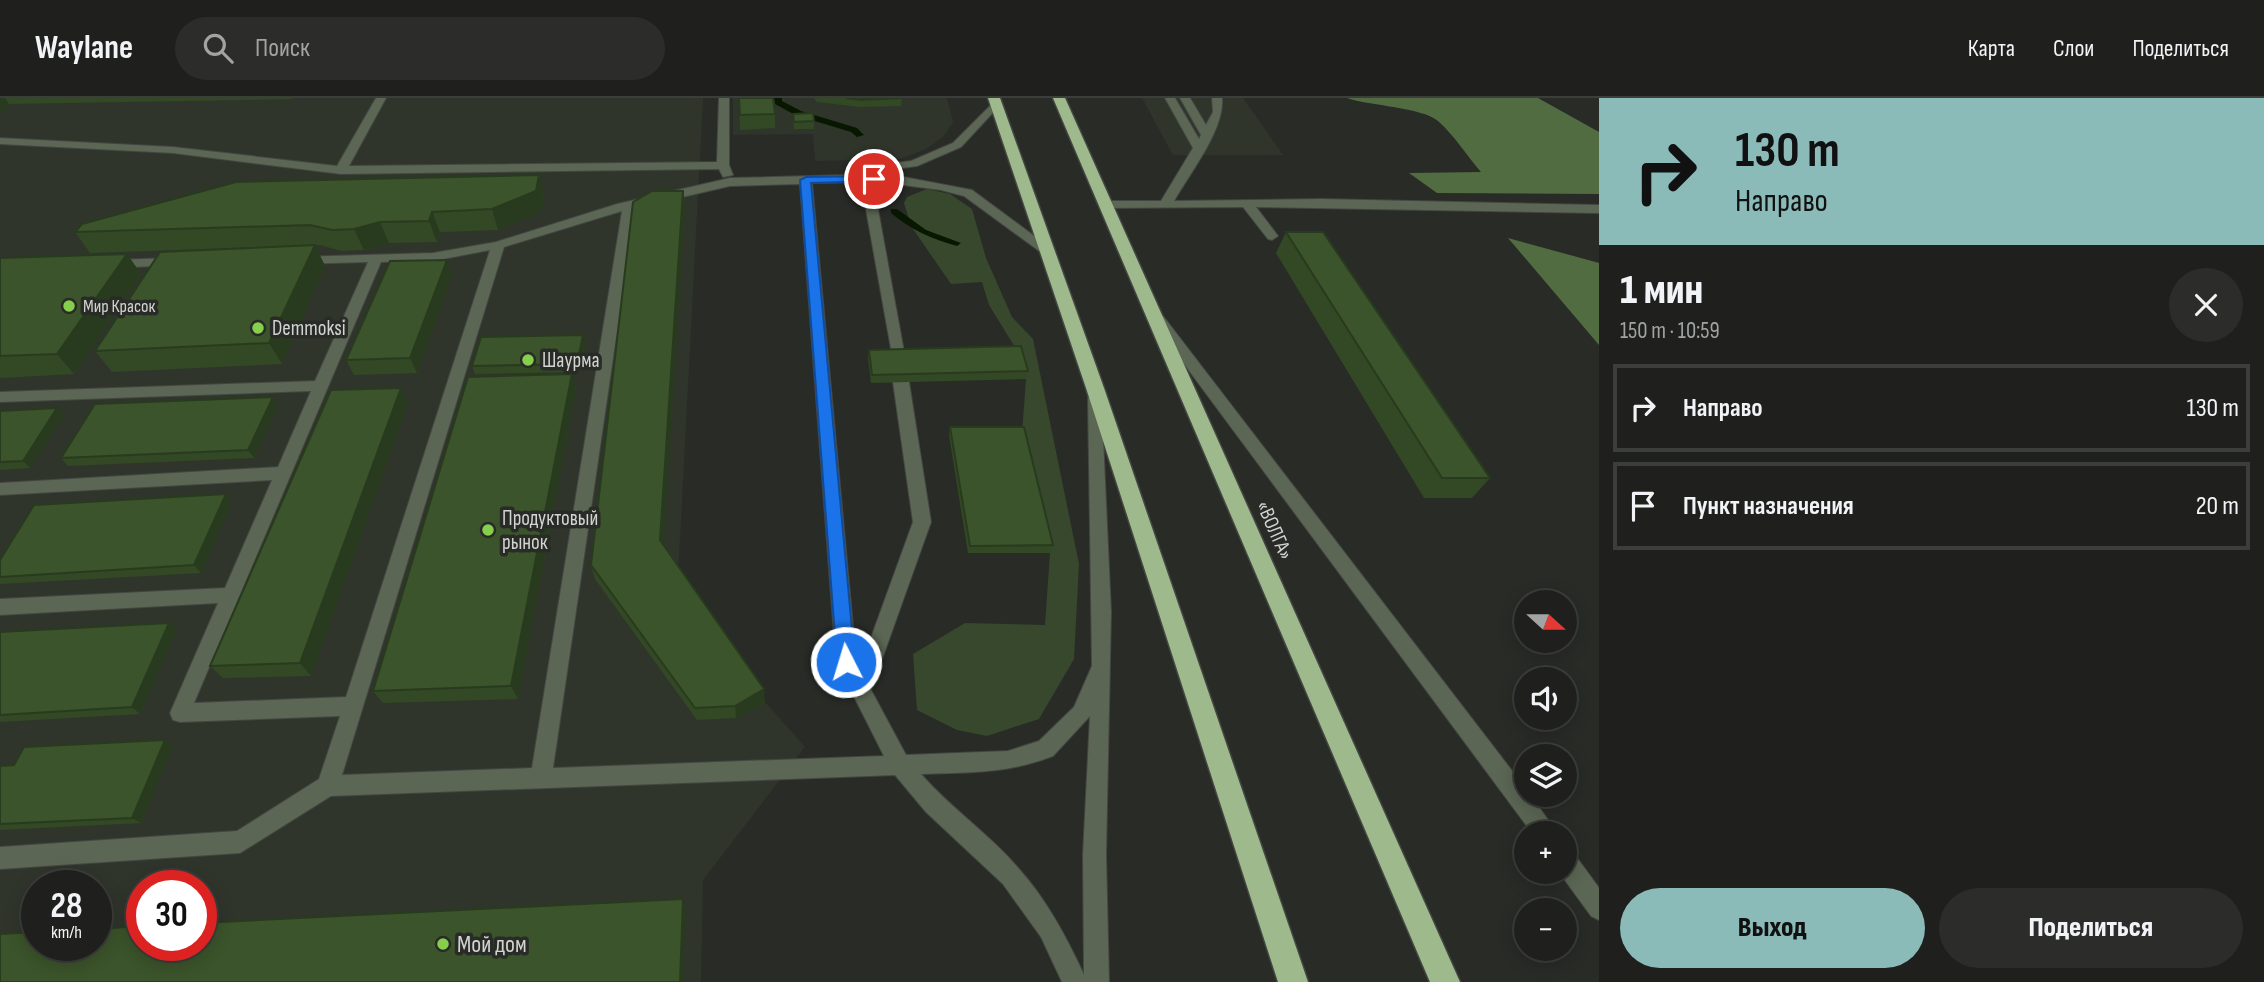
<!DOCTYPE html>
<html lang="ru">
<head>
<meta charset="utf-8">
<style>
  :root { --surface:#1f201d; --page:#2c2d2a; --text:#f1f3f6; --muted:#a1a3a4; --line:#3c3e3b; --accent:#8bbbb9 }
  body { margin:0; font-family:"Sofia Sans Condensed",sans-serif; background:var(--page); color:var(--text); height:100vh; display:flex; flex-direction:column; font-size:26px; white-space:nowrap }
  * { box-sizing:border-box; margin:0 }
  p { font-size:23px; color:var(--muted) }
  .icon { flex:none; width:38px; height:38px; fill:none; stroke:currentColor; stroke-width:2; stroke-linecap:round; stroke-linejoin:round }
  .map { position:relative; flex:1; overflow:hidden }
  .sheet { display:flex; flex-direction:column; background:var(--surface); width:665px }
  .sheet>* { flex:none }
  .banner { background:#8bbbb9; color:#111; overflow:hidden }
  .needle { width:46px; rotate:111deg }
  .controls { position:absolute; left:1514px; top:492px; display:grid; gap:14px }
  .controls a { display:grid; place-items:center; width:63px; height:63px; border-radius:50%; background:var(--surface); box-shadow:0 4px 18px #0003,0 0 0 2px var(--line); font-size:35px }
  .speed { position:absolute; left:21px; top:772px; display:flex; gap:14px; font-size:35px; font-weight:700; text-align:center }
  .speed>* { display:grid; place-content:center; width:91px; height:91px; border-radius:50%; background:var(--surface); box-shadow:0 4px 18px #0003,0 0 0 2px var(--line); line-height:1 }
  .speed small { font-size:18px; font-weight:400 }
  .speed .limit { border:10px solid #d22; background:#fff; color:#111 }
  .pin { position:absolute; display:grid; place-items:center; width:60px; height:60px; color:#fff; margin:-30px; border:4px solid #fff; border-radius:50%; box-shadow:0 2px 7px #0007 }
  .me { position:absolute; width:77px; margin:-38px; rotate:355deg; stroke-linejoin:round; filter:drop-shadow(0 0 5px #0008) }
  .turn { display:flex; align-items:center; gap:24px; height:147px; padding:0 21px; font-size:32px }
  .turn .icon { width:91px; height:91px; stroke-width:2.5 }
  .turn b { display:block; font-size:49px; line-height:60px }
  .round { display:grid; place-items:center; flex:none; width:74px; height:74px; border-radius:37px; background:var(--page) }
  .head { display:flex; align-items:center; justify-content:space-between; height:119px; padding:0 21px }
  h1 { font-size:42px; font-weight:800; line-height:52px }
  .button { display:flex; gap:14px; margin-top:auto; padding:14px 21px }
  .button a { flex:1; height:80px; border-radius:42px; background:var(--accent); color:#111; font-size:28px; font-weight:800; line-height:80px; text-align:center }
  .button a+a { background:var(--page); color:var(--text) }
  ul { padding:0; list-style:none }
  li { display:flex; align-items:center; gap:21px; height:88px; margin:0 14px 10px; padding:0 7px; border:4px solid var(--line); border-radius:0px }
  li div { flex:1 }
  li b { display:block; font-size:26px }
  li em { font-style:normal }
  header { display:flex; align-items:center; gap:42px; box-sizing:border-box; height:98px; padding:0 35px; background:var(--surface); border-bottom:2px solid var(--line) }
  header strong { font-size:33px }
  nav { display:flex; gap:38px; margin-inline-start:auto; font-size:24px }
  .search { width:490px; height:63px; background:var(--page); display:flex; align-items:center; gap:18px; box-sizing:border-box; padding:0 24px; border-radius:38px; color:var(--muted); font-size:26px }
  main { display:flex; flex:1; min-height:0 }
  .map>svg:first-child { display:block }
  .built { fill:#30352c; fill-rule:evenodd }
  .green { fill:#37482d }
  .forest { fill:#526c42 }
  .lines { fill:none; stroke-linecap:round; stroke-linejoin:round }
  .stream { fill:#081800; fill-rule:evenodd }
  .minor-casing { stroke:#444642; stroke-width:2 }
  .highway-casing { stroke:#444642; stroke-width:3 }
  .minor { fill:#5b6654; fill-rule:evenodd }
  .highway { fill:#9eba8d; fill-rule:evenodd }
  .wall { fill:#334825 }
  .shaded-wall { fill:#293b1e }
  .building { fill:#3b542b; stroke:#293b1e; stroke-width:2 }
  .route { fill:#1a73e8; stroke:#114b97; stroke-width:2 }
  .poi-dot { fill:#85cf4c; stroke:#292b27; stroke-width:2.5 }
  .labels { text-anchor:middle; stroke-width:7; stroke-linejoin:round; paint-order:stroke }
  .far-poi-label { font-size:18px; fill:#d2d4d1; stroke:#292b27; text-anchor:start }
  .poi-label { font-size:21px; fill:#d2d4d1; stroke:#292b27; text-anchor:start }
  .street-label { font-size:21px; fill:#d2d4d1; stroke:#292b27 }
  .near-poi-label { font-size:24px; fill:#d2d4d1; stroke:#292b27; text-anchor:start }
</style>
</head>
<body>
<header>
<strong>Waylane</strong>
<div class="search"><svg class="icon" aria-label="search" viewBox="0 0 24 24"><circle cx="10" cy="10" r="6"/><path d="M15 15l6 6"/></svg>Поиск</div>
<nav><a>Карта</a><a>Слои</a><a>Поделиться</a></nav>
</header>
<main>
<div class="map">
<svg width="1599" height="884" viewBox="0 0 1599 884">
  <rect width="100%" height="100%" fill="#292b27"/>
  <path class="built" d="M 0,0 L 703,0 L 678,478 L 765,604 L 805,649 L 703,782 L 701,884 L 0,884 ZM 37,788 L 96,788 L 96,847 L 37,847 ZM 142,788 L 201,788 L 201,847 L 142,847 Z
    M 733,0 L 947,0 L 953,24 L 943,39 L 926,51 L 900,61 L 815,63 L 813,36 L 733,37 Z
    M 1142,0 L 1243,0 L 1283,57 L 1173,57 Z"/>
  <path class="green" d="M 927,91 L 950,96 L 972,111 L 986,160 L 1012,219 L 1033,241 L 1079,466 L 1074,561 L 1039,621 L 987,638 L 957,632 L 917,612 L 913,556 L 965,525 L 1045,527 L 1050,455 L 1022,336 L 1026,281 L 1019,256 L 989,207 L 982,184 L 951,186 L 911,128 L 904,105 L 907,99 Z"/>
  <path class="forest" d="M 1347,0 L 1538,0 L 1599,34 L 1599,96 L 1437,95 L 1409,75 L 1481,74 C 1467,58 1454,37 1438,23 C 1421,9 1370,8 1347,0 Z
    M 1508,140 L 1599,165 L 1599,247 Z"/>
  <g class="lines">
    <path class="stream" d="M 774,0 L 782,0 L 782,3 L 801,13 L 857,30 L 864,37 L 857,39 L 851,34 L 795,17 L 775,6 Z
      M 891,111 L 897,111 L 926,132 L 961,145 L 957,148 C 932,141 911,132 891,115 Z"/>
    <defs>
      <path id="minor" d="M 376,0 L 386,0 L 349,68 L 717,64 L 719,0 L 729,0 L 729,67 L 733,77 L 723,79 L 719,71 L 341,76 L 173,55 L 0,46 L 0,40 L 173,49 L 337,68 Z
        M 1165,0 L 1175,0 L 1199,41 L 1201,37 L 1180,0 L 1190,0 L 1206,27 L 1213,14 L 1212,0 L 1222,0 C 1225,31 1190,75 1174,103 L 1321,101 L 1599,107 L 1599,115 L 1256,109 L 1278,138 L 1272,142 L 1268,141 L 1243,109 L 1102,110 L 1100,107 L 1106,103 L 1161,103 L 1193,50 Z
        M 996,2 L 1001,5 L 1000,7 L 961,49 L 917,68 L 872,74 L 866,71 L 872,68 L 911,63 L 953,45 Z
        M 888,76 L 972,92 L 1053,152 L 1052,155 L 1042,155 L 964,98 L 941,92 L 880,84 L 877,106 L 905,259 L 903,262 L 893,262 L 865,106 L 868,84 L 812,85 L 856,562 L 860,570 L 913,424 L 893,284 L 901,279 L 909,284 L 931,424 L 871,592 L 906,657 L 1008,653 L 1039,643 L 1074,609 L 1092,568 L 1088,300 L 1091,296 L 1101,296 L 1111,514 L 1106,757 L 1109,884 L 1062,884 L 1041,839 L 1003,786 L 926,714 L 895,677 L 331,698 L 240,755 L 0,771 L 0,749 L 237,733 L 319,681 L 340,618 L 180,624 L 173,622 L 170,615 L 218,505 L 0,517 L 0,501 L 225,490 L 272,382 L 0,397 L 0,385 L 278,369 L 311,293 L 0,304 L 0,294 L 315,283 L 368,164 L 300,166 L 295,165 L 295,159 L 433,155 L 496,144 L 617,106 L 730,80 ZM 800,86 L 836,563 L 884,658 L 553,670 L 635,110 L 730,88 ZM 622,113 L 532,670 L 342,677 L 504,149 ZM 490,152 L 346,599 L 194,605 L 381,164 L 433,163 ZM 1090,618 L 1083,757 L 1084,877 C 1067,840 1047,802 1019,771 C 990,736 951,711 921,676 C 971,674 1006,676 1053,658 Z
        M 174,160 L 179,161 L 179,167 L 111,170 L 104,166 L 111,162 Z
        M 1158,217 L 1163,218 L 1526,691 L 1526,696 L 1530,696 L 1557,735 L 1532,735 L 1153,224 L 1151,221 Z
        M 1564,750 L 1572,753 L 1599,790 L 1599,822 L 1591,818 L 1559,774 L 1564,774 Z"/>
      <path id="highway" d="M 988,0 L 1000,0 L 1104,290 L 1308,884 L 1278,884 L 1086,290 Z
        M 1053,0 L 1065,0 L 1460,884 L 1430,884 Z"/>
    </defs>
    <use href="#minor" class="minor-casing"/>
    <use href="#highway" class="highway-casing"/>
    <use href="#minor" class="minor"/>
    <use href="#highway" class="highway"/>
  </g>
  <path class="wall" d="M 0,0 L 293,0 L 292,1 L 9,6 L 0,15 Z
    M 739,0 L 775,16 L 775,30 L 740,32 Z
    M 814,0 L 902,0 L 901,8 L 860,9 L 817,4 Z
    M 793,16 L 814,23 L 814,31 L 794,31 Z
    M 539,77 L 544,97 L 541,114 L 498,132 L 440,134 L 437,144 L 389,145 L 364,152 L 342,153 L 320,147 L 315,147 L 325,168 L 282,266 L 112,274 L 95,253 L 267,149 L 90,155 L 75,134 Z
    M 683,93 L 685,107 L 663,447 L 765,604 L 736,620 L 697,622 L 595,481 L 591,467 Z
    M 1286,134 L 1490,380 L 1472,400 L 1424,400 L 1276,155 Z
    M 127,156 L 141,176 L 74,276 L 0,280 L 0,160 Z
    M 452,177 L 417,275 L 354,277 L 346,262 Z
    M 583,237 L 585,245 L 579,274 L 475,276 L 472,268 Z
    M 869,252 L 1028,273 L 1026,281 L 871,285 L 868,260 Z
    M 572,276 L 576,291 L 518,601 L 383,605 L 373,593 Z
    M 408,305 L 311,578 L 223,580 L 210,568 Z
    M 278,307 L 254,360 L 68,368 L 61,360 Z
    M 0,313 L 64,317 L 30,370 L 0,372 Z
    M 950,329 L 1053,447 L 1050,455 L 968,455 L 949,337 Z
    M 226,396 L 232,404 L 201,475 L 0,486 L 0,462 Z
    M 169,525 L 177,531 L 140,616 L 0,624 L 0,534 Z
    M 165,642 L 173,648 L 141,725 L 0,732 L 0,668 L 14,667 Z"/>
  <path class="shaded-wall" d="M 0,0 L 5,0 L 9,6 L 0,15 Z
    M 539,77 L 544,97 L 541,114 L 498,132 L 492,111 Z
    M 683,93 L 685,107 L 663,456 L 660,442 Z
    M 432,114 L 440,134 L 437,144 L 429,123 Z
    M 380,124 L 389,145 L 364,152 L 354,131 Z
    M 315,147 L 325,168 L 282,266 L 269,245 Z
    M 127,156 L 141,176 L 74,276 L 57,256 Z
    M 447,162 L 452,177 L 417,275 L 410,260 Z
    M 583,237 L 585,245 L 579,274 L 577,266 Z
    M 572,276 L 576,291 L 518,601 L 511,588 Z
    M 401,290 L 408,305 L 311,578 L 300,565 Z
    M 273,299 L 278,307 L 254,360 L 248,352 Z
    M 57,310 L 64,317 L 30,370 L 23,363 Z
    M 226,396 L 232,404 L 201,475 L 194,467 Z
    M 169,525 L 177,531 L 140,616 L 132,609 Z
    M 764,591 L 765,604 L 736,620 L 735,608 Z
    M 165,642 L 173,648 L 141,725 L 132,720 Z
    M 683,801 L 686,810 L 683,884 L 680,884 Z"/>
  <path class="building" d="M 739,0 L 773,0 L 775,16 L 740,17 Z
    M 846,0 L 902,0 L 861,2 Z
    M 813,15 L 814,23 L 794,24 L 793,16 Z
    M 539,77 L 536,93 L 492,111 L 432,114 L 429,123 L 380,124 L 354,131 L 332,132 L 310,127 L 75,134 L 82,126 L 236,84 Z
    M 652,93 L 683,93 L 660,442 L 764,591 L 735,608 L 695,610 L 591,467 L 633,104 Z
    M 1286,134 L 1323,134 L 1490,380 L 1442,380 Z
    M 315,147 L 269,245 L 95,253 L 160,154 Z
    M 127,156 L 57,256 L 0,258 L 0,160 Z
    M 447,162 L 410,260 L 346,262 L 390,163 Z
    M 583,237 L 577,266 L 472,268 L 481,239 Z
    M 1021,248 L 1028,273 L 872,277 L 869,252 Z
    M 572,276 L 511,588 L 373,593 L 468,279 Z
    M 401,290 L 300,565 L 210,568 L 331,292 Z
    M 273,299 L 248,352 L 61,360 L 95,306 Z
    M 57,310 L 23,363 L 0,364 L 0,313 Z
    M 950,329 L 1024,329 L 1053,447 L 970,448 Z
    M 226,396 L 194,467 L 0,479 L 0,462 L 34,407 Z
    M 169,525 L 132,609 L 0,617 L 0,534 Z
    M 165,642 L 132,720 L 0,726 L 0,668 L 14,667 L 24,649 Z
    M 683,801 L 680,884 L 0,884 L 0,836 L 37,834 L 37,847 L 96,847 L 96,831 L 142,828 L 142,847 L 201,847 L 201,825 Z"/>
  <path class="route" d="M 874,78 L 880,81 L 878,83 L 811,85 L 855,564 L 853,569 L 846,571 L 840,569 L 837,564 L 800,82 L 806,79 Z"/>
  <g class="poi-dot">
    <circle cx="69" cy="208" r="7"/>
    <circle cx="258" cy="230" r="7"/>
    <circle cx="528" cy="262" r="7"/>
    <circle cx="488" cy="432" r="7"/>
    <circle cx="443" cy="846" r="7"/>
  </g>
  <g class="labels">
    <g class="far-poi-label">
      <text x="83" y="214">Мир Красок</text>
    </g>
    <g class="poi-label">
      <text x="272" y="237">Demmoksi</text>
      <text x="542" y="269">Шаурма</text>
      <text x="502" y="427">Продуктовый<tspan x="502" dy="24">рынок</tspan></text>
    </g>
    <g class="street-label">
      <text transform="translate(1275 432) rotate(66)" y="7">«ВОЛГА»</text>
    </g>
    <g class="near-poi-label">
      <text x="457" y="854">Мой дом</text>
    </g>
  </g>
</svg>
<div class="controls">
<a><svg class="needle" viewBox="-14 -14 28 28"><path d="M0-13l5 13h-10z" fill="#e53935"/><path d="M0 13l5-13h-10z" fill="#a1a3a4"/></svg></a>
<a><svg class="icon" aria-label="sound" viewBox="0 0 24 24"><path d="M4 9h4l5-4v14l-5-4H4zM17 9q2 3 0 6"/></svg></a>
<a><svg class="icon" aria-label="layers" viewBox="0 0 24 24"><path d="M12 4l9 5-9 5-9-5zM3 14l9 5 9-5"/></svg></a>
<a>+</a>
<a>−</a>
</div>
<div class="speed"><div>28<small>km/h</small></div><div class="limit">30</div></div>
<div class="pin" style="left:874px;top:81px;background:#d93025"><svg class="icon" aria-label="arrive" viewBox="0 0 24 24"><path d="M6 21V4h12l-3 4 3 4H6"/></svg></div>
<svg class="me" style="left:846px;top:564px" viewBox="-20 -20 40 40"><circle r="17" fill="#1a73e8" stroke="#fff" stroke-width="3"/><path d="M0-11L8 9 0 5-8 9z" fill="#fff"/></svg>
</div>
<section class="sheet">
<div class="banner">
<div class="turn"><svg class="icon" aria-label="right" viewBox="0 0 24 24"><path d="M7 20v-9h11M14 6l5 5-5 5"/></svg><div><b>130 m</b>Направо</div></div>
</div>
<div class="head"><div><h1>1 мин</h1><p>150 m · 10:59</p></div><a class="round"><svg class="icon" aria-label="close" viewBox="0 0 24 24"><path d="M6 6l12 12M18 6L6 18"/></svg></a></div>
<ul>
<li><svg class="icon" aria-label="right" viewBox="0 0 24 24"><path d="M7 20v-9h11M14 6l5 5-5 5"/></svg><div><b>Направо</b></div><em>130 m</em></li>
<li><svg class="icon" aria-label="arrive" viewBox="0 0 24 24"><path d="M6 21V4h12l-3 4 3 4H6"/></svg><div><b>Пункт назначения</b></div><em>20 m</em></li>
</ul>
<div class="button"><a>Выход</a><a>Поделиться</a></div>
</section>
</main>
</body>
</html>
